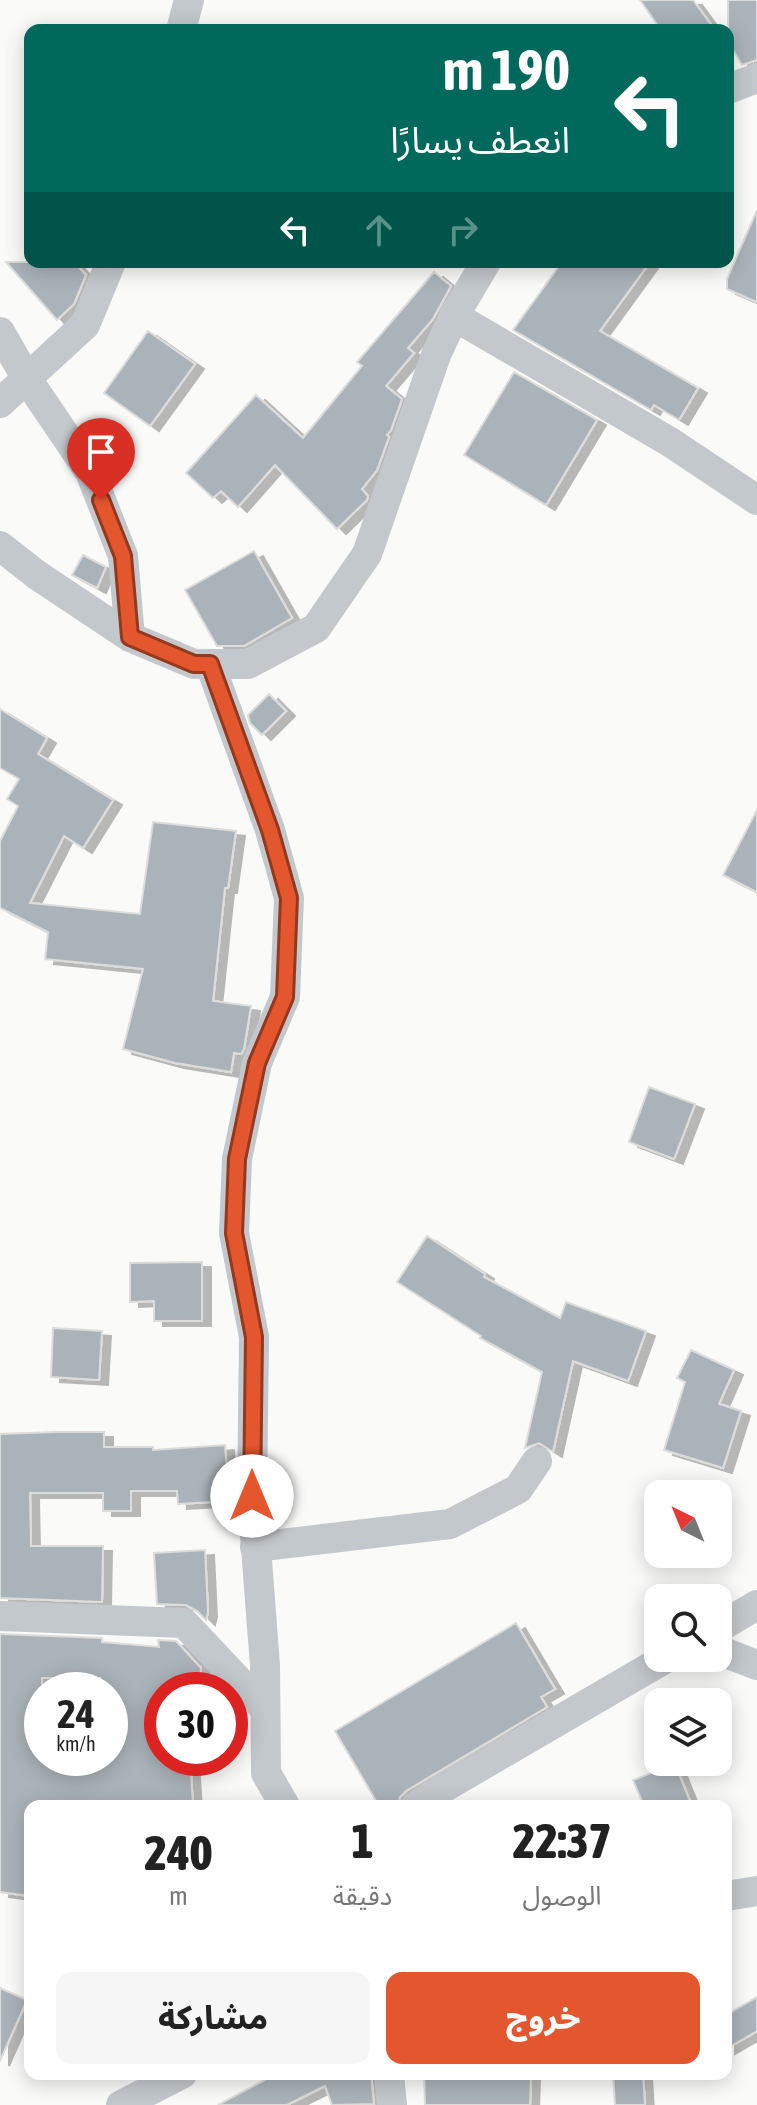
<!DOCTYPE html>
<html lang="ar">
<head>
<meta charset="utf-8">
<style>
  :root { --surface:#fff; --page:#f6f6f6; --text:#222; --muted:#767676; --accent:#e4572e }
  body { margin:0; font-family:"Asap Condensed","Noto Sans Arabic",sans-serif; background:var(--page); color:var(--text); direction:rtl; height:100vh; display:flex; flex-direction:column; font-size:30px; white-space:nowrap }
  * { box-sizing:border-box; margin:0 }
  p { font-size:26px; color:var(--muted) }
  .icon { flex:none; width:44px; height:44px; fill:none; stroke:currentColor; stroke-width:2; stroke-linecap:round; stroke-linejoin:round }
  .map { position:relative; flex:1; overflow:hidden; direction:ltr }
  .side { position:absolute; left:24px; top:1800px; width:708px; height:280px; display:flex; flex-direction:column; background:var(--surface); border-radius:16px; box-shadow:0 4px 20px #0003; direction:rtl }
  .side>* { flex:none }
  .top-card { position:absolute; left:24px; top:24px; width:710px; height:244px; border-radius:16px; box-shadow:0 4px 20px #0003; direction:rtl; background:#00695c; color:#fff; overflow:hidden }
  .needle { width:52px; rotate:317deg }
  .fabs { position:absolute; left:644px; top:1480px; display:grid; gap:16px }
  .fabs a { display:grid; place-items:center; width:88px; height:88px; border-radius:16px; background:var(--surface); box-shadow:0 4px 20px #0003; font-size:40px }
  .speed { position:absolute; left:24px; top:1672px; display:flex; gap:16px; font-size:40px; font-weight:700; text-align:center }
  .speed>* { display:grid; place-content:center; width:104px; height:104px; border-radius:50%; background:var(--surface); box-shadow:0 4px 20px #0003; line-height:1 }
  .speed small { font-size:20px; font-weight:400 }
  .speed .limit { border:12px solid #d22; background:#fff; color:#111 }
  .pin { position:absolute; display:grid; place-items:center; width:68px; height:68px; color:#fff; margin:-82px -34px; border-radius:50% 50% 50% 0; rotate:-45deg; box-shadow:0 0 8px #0007 }
  .pin .icon { rotate:45deg }
  .me { position:absolute; width:88px; margin:-44px; rotate:0deg; stroke-linejoin:round; filter:drop-shadow(0 0 6px #0008) }
  .turn { display:flex; align-items:center; gap:28px; height:168px; padding:0 32px; font-size:36px }
  .turn .icon { width:104px; height:104px; stroke-width:2.5 }
  .turn b { display:block; font-size:56px; line-height:68px }
  .lanes { display:flex; align-items:center; height:76px; padding:0 32px; background:#0003; justify-content:center; gap:40px; direction:ltr }
  .lanes .off { opacity:.35 }
  .eta { display:flex; justify-content:space-evenly; align-items:center; height:136px; text-align:center }
  .eta b { font-size:48px; font-weight:800; line-height:56px }
  .cta { display:flex; gap:16px; margin-top:auto; padding:16px 32px }
  .cta a { flex:1; height:92px; border-radius:16px; background:var(--accent); color:#fff; font-size:32px; font-weight:800; line-height:92px; text-align:center }
  .cta a+a { background:var(--page); color:var(--text) }
  .map>svg:first-child { display:block }
  .building { fill:#aab3b9; stroke:#dcdcda; stroke-width:2; fill-rule:evenodd; filter:url(#shadow) }
  .lines { fill:none; stroke-linecap:round; stroke-linejoin:round }
  .minor { stroke:#c3c8cc; stroke-width:30 }
  .route-casing { stroke:#94391e; stroke-width:20 }
  .route { stroke:#e4572e; stroke-width:14 }
</style>
</head>
<body>
<div class="map">
<svg width="757" height="2105" viewBox="0 0 757 2105">
  <defs>
    <filter id="shadow"><feDropShadow dx="9" dy="5" stdDeviation="0" flood-color="#0004"/></filter>
  </defs>
  <rect width="100%" height="100%" fill="#fafaf8"/>
  <path class="building" d="M 640,0 L 693,0 L 715,30 L 661,30 Z
    M 728,0 L 757,0 L 757,60 L 742,65 L 728,41 Z
    M 757,210 L 757,302 L 727,289 L 727,279 Z
    M 6,262 L 74,262 L 86,275 L 74,304 L 57,320 Z
    M 562,262 L 650,262 L 600,331 L 698,388 L 679,420 L 654,405 L 651,410 L 513,330 Z
    M 434,272 L 451,286 L 433,319 L 408,348 L 414,353 L 386,386 L 402,399 L 391,430 L 387,435 L 389,437 L 377,470 L 362,489 L 368,496 L 367,500 L 337,529 L 275,465 L 238,507 L 221,491 L 213,498 L 186,473 L 256,395 L 303,438 L 362,366 L 357,362 Z
    M 148,331 L 195,364 L 150,426 L 104,393 Z
    M 514,372 L 597,420 L 546,505 L 464,455 Z
    M 254,551 L 292,618 L 244,646 L 217,646 L 185,590 Z
    M 83,555 L 106,567 L 97,588 L 72,575 Z
    M 269,694 L 286,711 L 262,735 L 250,723 L 248,715 Z
    M 0,709 L 47,738 L 38,754 L 113,800 L 83,848 L 64,836 L 30,903 L 140,914 L 153,822 L 236,831 L 228,888 L 225,888 L 213,1001 L 251,1006 L 244,1049 L 241,1054 L 234,1053 L 231,1072 L 175,1063 L 123,1049 L 143,969 L 45,959 L 48,932 L 0,908 L 0,841 L 18,806 L 7,799 L 19,779 L 0,768 Z
    M 757,810 L 757,892 L 723,875 Z
    M 649,1087 L 695,1104 L 674,1159 L 629,1142 Z
    M 427,1236 L 485,1274 L 484,1277 L 560,1318 L 566,1302 L 646,1331 L 628,1381 L 573,1361 L 553,1452 L 539,1443 L 525,1448 L 542,1372 L 480,1338 L 481,1336 L 397,1282 Z
    M 202,1262 L 202,1321 L 154,1321 L 154,1301 L 130,1302 L 130,1263 Z
    M 53,1328 L 102,1331 L 99,1380 L 51,1377 Z
    M 691,1350 L 734,1370 L 719,1404 L 741,1411 L 723,1468 L 664,1450 L 685,1382 L 677,1378 Z
    M 56,1432 L 104,1432 L 104,1447 L 153,1447 L 153,1450 L 225,1445 L 229,1501 L 178,1504 L 177,1491 L 131,1491 L 131,1511 L 103,1511 L 103,1493 L 30,1493 L 31,1546 L 103,1546 L 102,1602 L 0,1598 L 0,1434 Z
    M 205,1550 L 208,1612 L 206,1620 L 197,1611 L 186,1605 L 157,1604 L 154,1553 Z
    M 516,1623 L 555,1689 L 541,1697 L 547,1707 L 406,1791 L 400,1797 L 398,1806 L 379,1806 L 335,1731 Z
    M 0,1634 L 102,1638 L 102,1642 L 159,1647 L 158,1640 L 176,1641 L 201,1668 L 199,1690 L 162,1690 L 162,1758 L 190,1758 L 193,1805 L 30,1806 L 30,1896 L 0,1892 ZM 42,1678 L 100,1678 L 99,1690 L 110,1690 L 110,1758 L 42,1758 Z
    M 675,1764 L 692,1806 L 644,1806 L 633,1780 Z
    M 0,1988 L 27,2000 L 0,2061 Z
    M 757,1997 L 757,2031 L 726,2049 L 726,2015 Z
    M 276,2074 L 371,2074 L 374,2104 L 332,2105 L 325,2086 L 287,2105 L 218,2105 Z
    M 424,2074 L 531,2074 L 530,2105 L 425,2105 Z
    M 613,2074 L 643,2074 L 645,2105 L 615,2105 Z"/>
  <g class="lines">
    <path class="minor" d="M 181,30 L 189,0
      M 728,89 L 757,78
      M 454,316 L 670,442 L 757,500
      M 0,332 L 27,379 L 90,472 L 123,556 L 130,637
      M 0,403 L 85,325 L 111,262
      M 0,546 L 37,575 L 130,637 L 194,664 L 248,664 L 316,628 L 367,554 L 436,355 L 454,316 L 486,262
      M 210,664 L 270,830 L 289,898 L 285,997 L 257,1063 L 237,1159 L 234,1233 L 254,1337 L 252,1496 L 265,1665 L 266,1773 L 285,1806
      M 255,1547 L 450,1524 L 518,1489 L 537,1461
      M 0,1616 L 184,1623 L 265,1709
      M 718,1628 L 757,1605
      M 718,1650 L 757,1665
      M 416,1806 L 443,1788 L 666,1658
      M 726,1896 L 757,1891
      M 389,2074 L 392,2105
      M 121,2105 L 182,2074"/>
  </g>
  <g class="lines">
    <defs>
      <path id="route" d="M 101,500 L 123,556 L 130,637 L 194,664 L 210,664 L 270,830 L 289,898 L 285,997 L 257,1063 L 237,1159 L 234,1233 L 254,1337 L 252,1496"/>
    </defs>
    <use href="#route" class="route-casing"/>
    <use href="#route" class="route"/>
  </g>
</svg>
<div class="fabs">
<a><svg class="needle" viewBox="-14 -14 28 28"><path d="M0-13l5 13h-10z" fill="#e53935"/><path d="M0 13l5-13h-10z" fill="#767676"/></svg></a>
<a><svg class="icon" aria-label="search" viewBox="0 0 24 24"><circle cx="10" cy="10" r="6"/><path d="M15 15l6 6"/></svg></a>
<a><svg class="icon" aria-label="layers" viewBox="0 0 24 24"><path d="M12 4l9 5-9 5-9-5zM3 14l9 5 9-5"/></svg></a>
</div>
<div class="speed"><div>24<small>km/h</small></div><div class="limit">30</div></div>
<div class="pin" style="left:101px;top:500px;background:#d93025"><svg class="icon" aria-label="arrive" viewBox="0 0 24 24"><path d="M6 21V4h12l-3 4 3 4H6"/></svg></div>
<svg class="me" style="left:252px;top:1496px" viewBox="-20 -20 40 40"><circle r="19" fill="#fff"/><path d="M0-13L10 11 0 6-10 11z" fill="#e4572e"/></svg>
<div class="top-card">
<div class="turn"><svg class="icon" aria-label="left" viewBox="0 0 24 24"><path d="M17 20v-9H6M10 6l-5 5 5 5"/></svg><div><b>190 m</b>انعطف يسارًا</div></div>
<div class="lanes"><svg class="icon" aria-label="left" viewBox="0 0 24 24"><path d="M17 20v-9H6M10 6l-5 5 5 5"/></svg><svg class="icon off" aria-label="ahead" viewBox="0 0 24 24"><path d="M12 20V5M6 11l6-6 6 6"/></svg><svg class="icon off" aria-label="right" viewBox="0 0 24 24"><path d="M7 20v-9h11M14 6l5 5-5 5"/></svg></div>
</div>
<section class="side">
<div class="eta">
<div><b>22:37</b><p>الوصول</p></div>
<div><b>1</b><p>دقيقة</p></div>
<div><b>240</b><p>m</p></div>
</div>
<div class="cta"><a>خروج</a><a>مشاركة</a></div>
</section>
</div>
</body>
</html>
